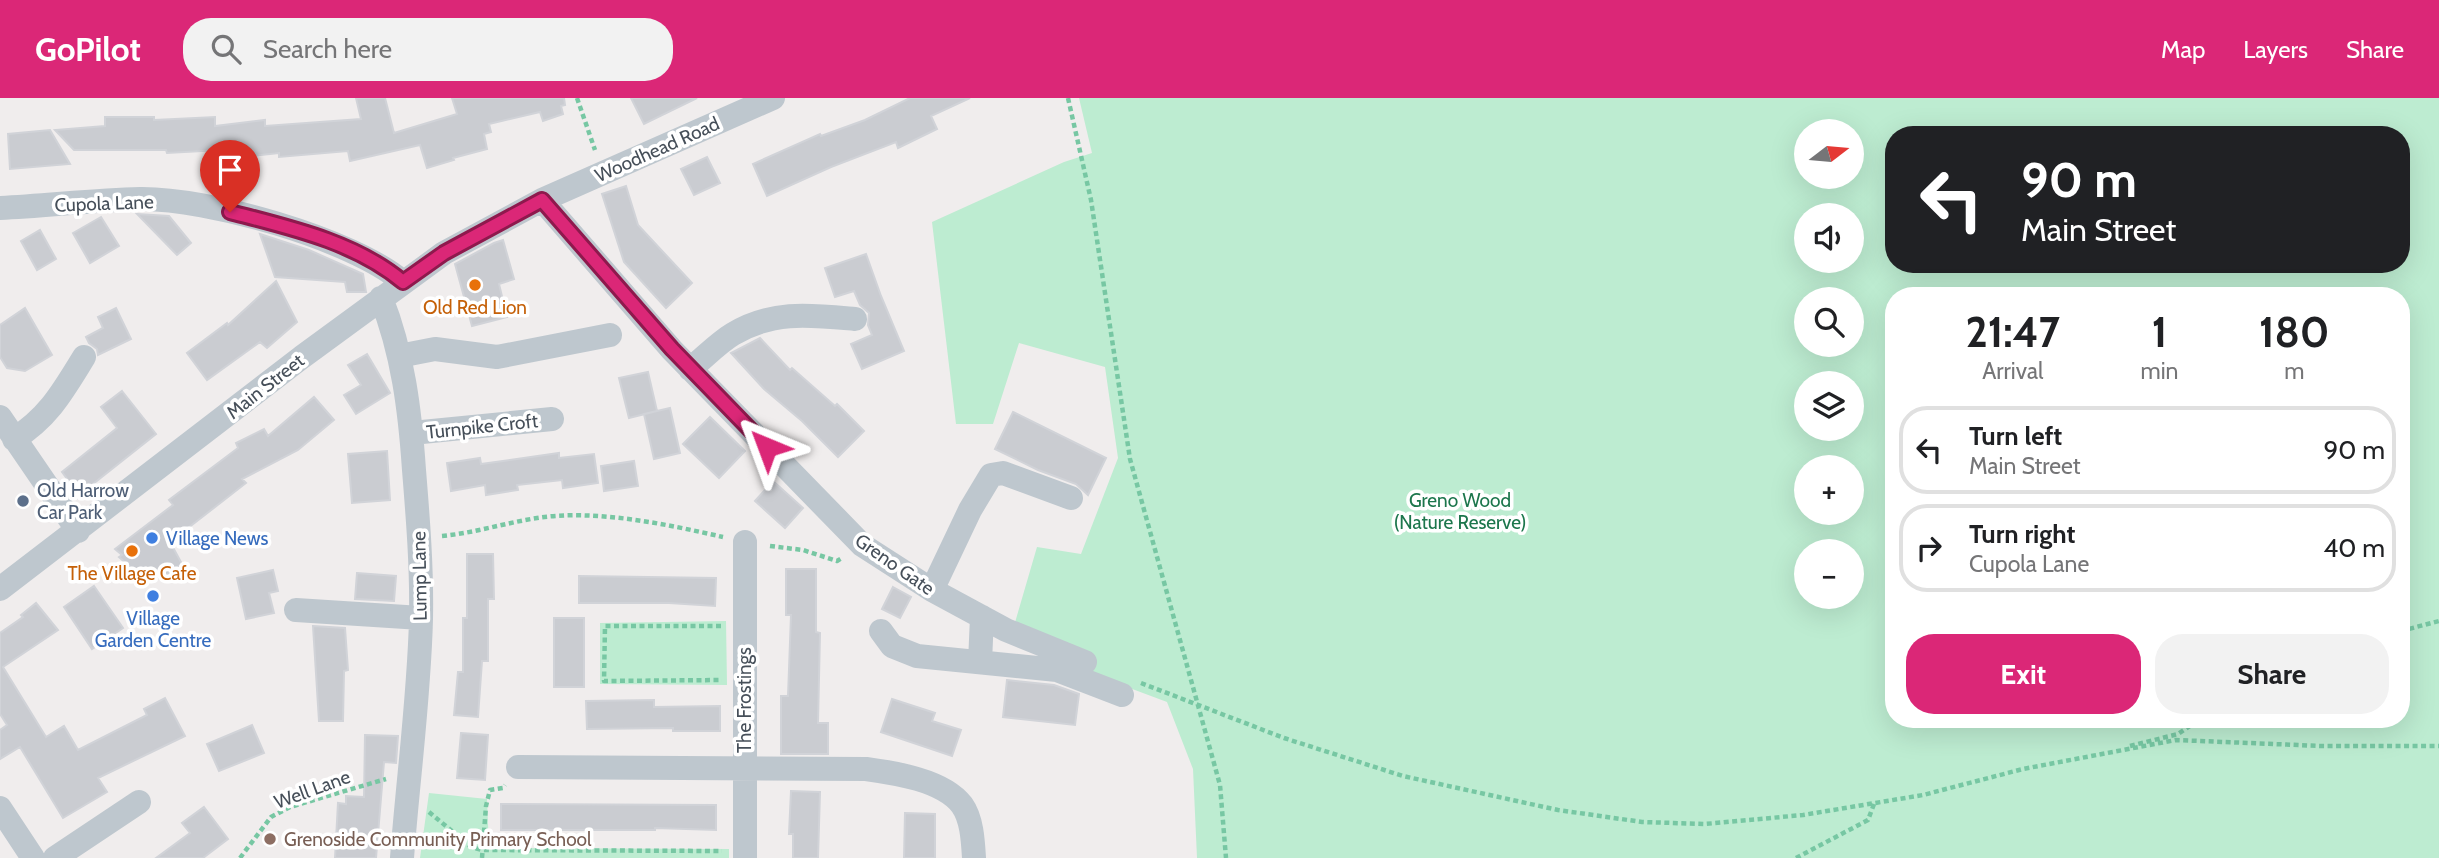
<!DOCTYPE html>
<html lang="en">
<head>
<meta charset="utf-8">
<style>
  :root { --surface:#fff; --page:#f2f2f2; --text:#202124; --muted:#757577; --line:#e0e0e0; --accent:#db2777 }
  body { margin:0; font-family:Cabin,sans-serif; background:var(--page); color:var(--text); height:100vh; display:flex; flex-direction:column; font-size:26px; white-space:nowrap }
  * { box-sizing:border-box; margin:0 }
  p { font-size:23px; color:var(--muted) }
  .icon { flex:none; width:38px; height:38px; fill:none; stroke:currentColor; stroke-width:2; stroke-linecap:round; stroke-linejoin:round }
  .map { position:relative; flex:1; overflow:hidden }
  .panel { position:absolute; left:1885px; top:189px; width:525px; height:441px; display:flex; flex-direction:column; background:var(--surface); border-radius:28px; box-shadow:0 7px 28px #0002 }
  .panel>* { flex:none }
  .hud { position:absolute; left:1885px; top:28px; width:525px; height:147px; border-radius:28px; box-shadow:0 7px 28px #0002; background:#202124; color:#fff; overflow:hidden }
  .needle { width:46px; rotate:74deg }
  .fabs { position:absolute; left:1794px; top:21px; display:grid; gap:14px }
  .fabs a { display:grid; place-items:center; width:70px; height:70px; border-radius:50%; background:var(--surface); box-shadow:0 7px 28px #0002; font-size:35px }
  .pin { position:absolute; display:grid; place-items:center; width:60px; height:60px; color:#fff; margin:-72px -30px; border-radius:50% 50% 50% 0; rotate:-45deg; box-shadow:0 0 7px #0007 }
  .pin .icon { rotate:45deg }
  .me { position:absolute; width:77px; margin:-38px; rotate:316deg; stroke-linejoin:round; filter:drop-shadow(0 0 5px #0008) }
  .turn { display:flex; align-items:center; gap:24px; height:147px; padding:0 21px; font-size:32px }
  .turn .icon { width:91px; height:91px; stroke-width:2.5 }
  .turn b { display:block; font-size:49px; line-height:60px }
  .eta { display:flex; justify-content:space-evenly; align-items:center; height:119px; text-align:center }
  .eta b { font-size:42px; font-weight:700; line-height:49px }
  .cta { display:flex; gap:14px; margin-top:auto; padding:14px 21px }
  .cta a { flex:1; height:80px; border-radius:28px; background:var(--accent); color:#fff; font-size:28px; font-weight:700; line-height:80px; text-align:center }
  .cta a+a { background:var(--page); color:var(--text) }
  ul { padding:0; list-style:none }
  li { display:flex; align-items:center; gap:21px; height:88px; margin:0 14px 10px; padding:0 7px; border:4px solid var(--line); border-radius:28px }
  li div { flex:1 }
  li b { display:block; font-size:26px }
  li em { font-style:normal }
  header { display:flex; align-items:center; gap:42px; box-sizing:border-box; height:98px; padding:0 35px; background:var(--accent); color:#fff }
  header strong { font-size:33px }
  nav { display:flex; gap:38px; margin-inline-start:auto; font-size:24px }
  .search { width:490px; height:63px; background:var(--page); display:flex; align-items:center; gap:18px; box-sizing:border-box; padding:0 24px; border-radius:28px; color:var(--muted); font-size:26px }
  .map>svg:first-child { display:block }
  .green { fill:#bdecd1; fill-rule:evenodd }
  .building { fill:#caccd1; stroke:#d1d3d8; stroke-width:2 }
  .lines { fill:none; stroke-linecap:round; stroke-linejoin:round }
  .path { stroke:#77c7a3; stroke-width:4.5; stroke-dasharray:5 3.5; stroke-linecap:butt }
  .minor { stroke:#bec7ce; stroke-width:24 }
  .route-casing { stroke:#8e194d; stroke-width:18 }
  .route { stroke:#db2777; stroke-width:12 }
  .food-dot { fill:#e8710a; stroke:#fff; stroke-width:2.5 }
  .service-dot { fill:#5c6f8a; stroke:#fff; stroke-width:2.5 }
  .shop-dot { fill:#3f7fe0; stroke:#fff; stroke-width:2.5 }
  .education-dot { fill:#8d6e63; stroke:#fff; stroke-width:2.5 }
  .labels { text-anchor:middle; stroke-width:7; stroke-linejoin:round; paint-order:stroke }
  .street-label { font-size:19px; fill:#464f59; stroke:#fff }
  .food-label { font-size:19px; fill:#c56008; stroke:#fff }
  .service-label { font-size:19px; fill:#4e5e75; stroke:#fff; text-anchor:start }
  .park-label { font-size:19px; fill:#1c764c; stroke:#fff }
  .shop-label { font-size:19px; fill:#366cbe; stroke:#fff; text-anchor:start }
  .education-label { font-size:19px; fill:#785e54; stroke:#fff; text-anchor:start }
</style>
</head>
<body>
<header>
<strong>GoPilot</strong>
<div class="search"><svg class="icon" aria-label="search" viewBox="0 0 24 24"><circle cx="10" cy="10" r="6"/><path d="M15 15l6 6"/></svg>Search here</div>
<nav><a>Map</a><a>Layers</a><a>Share</a></nav>
</header>
<div class="map">
<svg width="2439" height="760" viewBox="0 0 2439 760">
  <rect width="100%" height="100%" fill="#f0eded"/>
  <path class="green" d="M 1079,0 L 2439,0 L 2439,760 L 1197,760 L 1193,671 L 1167,604 L 1009,545 L 1037,449 L 1081,456 L 1118,360 L 1105,269 L 1019,245 L 993,326 L 956,326 L 932,124 L 1064,64 L 1092,55 ZM 1806,33 L 1852,33 L 1852,79 L 1806,79 ZM 1894,37 L 2401,37 L 2401,166 L 1894,166 ZM 1806,117 L 1852,117 L 1852,163 L 1806,163 ZM 1894,198 L 2401,198 L 2401,621 L 1894,621 ZM 1806,201 L 1852,201 L 1852,247 L 1806,247 ZM 1806,285 L 1852,285 L 1852,331 L 1806,331 ZM 1806,369 L 1852,369 L 1852,415 L 1806,415 ZM 1806,453 L 1852,453 L 1852,499 L 1806,499 Z
    M 726,523 L 727,587 L 600,586 L 600,525 Z
    M 429,695 L 487,701 L 489,750 L 729,751 L 729,760 L 420,760 Z"/>
  <path class="building" d="M 356,0 L 385,0 L 394,35 L 457,16 L 452,0 L 564,0 L 565,7 L 561,8 L 563,16 L 543,23 L 540,14 L 489,26 L 491,34 L 484,36 L 487,51 L 453,60 L 454,62 L 427,70 L 420,47 L 350,63 L 348,53 L 279,59 L 279,55 L 222,61 L 221,52 L 167,55 L 166,52 L 74,52 L 55,32 L 105,28 L 105,19 L 154,19 L 154,22 L 215,19 L 215,28 L 265,22 L 265,28 L 361,21 Z
    M 631,0 L 697,0 L 644,26 Z
    M 910,0 L 970,0 L 931,18 L 937,31 L 898,50 L 896,44 L 831,69 L 767,98 L 753,66 L 820,36 L 821,38 L 865,22 Z
    M 50,32 L 70,66 L 10,71 L 8,36 Z
    M 707,59 L 720,85 L 694,97 L 681,71 Z
    M 626,88 L 638,127 L 692,185 L 666,210 L 624,164 L 602,96 Z
    M 137,116 L 169,118 L 191,145 L 177,157 Z
    M 101,119 L 119,148 L 90,165 L 73,135 Z
    M 40,132 L 56,161 L 37,172 L 21,143 Z
    M 260,136 L 309,152 L 363,176 L 366,194 L 347,194 L 345,184 L 275,179 Z
    M 503,142 L 514,181 L 499,186 L 507,219 L 472,228 L 455,166 L 494,145 Z
    M 866,156 L 881,198 L 904,253 L 862,271 L 851,246 L 872,237 L 868,227 L 869,215 L 860,207 L 854,193 L 835,199 L 825,170 Z
    M 276,183 L 297,224 L 267,250 L 260,244 L 207,282 L 187,255 L 227,225 L 228,227 Z
    M 25,210 L 52,257 L 25,273 L 7,270 L 0,259 L 0,227 Z
    M 116,210 L 131,241 L 98,257 L 97,251 L 89,245 L 86,239 L 103,230 L 98,219 Z
    M 760,240 L 790,272 L 792,270 L 835,308 L 837,306 L 864,333 L 838,359 L 802,323 L 764,291 L 731,255 Z
    M 367,256 L 390,295 L 356,316 L 344,297 L 361,287 L 348,267 Z
    M 648,274 L 657,313 L 629,320 L 619,280 Z
    M 122,293 L 156,336 L 79,397 L 62,374 L 117,330 L 101,309 Z
    M 314,299 L 334,322 L 298,352 L 242,381 L 246,385 L 170,444 L 182,466 L 160,481 L 151,469 L 139,477 L 119,459 L 122,457 L 115,451 L 173,407 L 169,402 L 238,350 L 236,345 L 264,331 L 268,338 Z
    M 670,310 L 680,355 L 654,361 L 644,316 Z
    M 1013,314 L 1106,360 L 1088,397 L 1076,386 L 1038,372 L 995,351 Z
    M 710,319 L 745,353 L 719,380 L 683,346 Z
    M 387,353 L 390,402 L 352,405 L 348,356 Z
    M 559,355 L 559,360 L 594,356 L 598,385 L 563,390 L 562,382 L 517,387 L 518,392 L 486,397 L 485,387 L 451,393 L 447,365 L 480,360 L 481,366 Z
    M 634,363 L 638,388 L 604,393 L 601,368 Z
    M 773,383 L 803,410 L 785,430 L 755,403 Z
    M 467,456 L 493,456 L 494,501 L 488,501 L 488,563 L 482,563 L 478,619 L 454,617 L 458,574 L 463,574 L 463,520 L 467,520 Z
    M 786,471 L 816,471 L 816,534 L 820,535 L 818,625 L 828,625 L 828,656 L 781,656 L 781,598 L 788,598 L 791,517 L 786,517 Z
    M 273,472 L 278,493 L 269,495 L 274,515 L 246,521 L 237,480 Z
    M 357,475 L 396,478 L 394,503 L 355,501 Z
    M 579,478 L 716,480 L 715,508 L 669,505 L 579,505 Z
    M 94,488 L 123,530 L 92,551 L 64,509 Z
    M 893,489 L 911,499 L 900,520 L 882,511 Z
    M 36,505 L 58,532 L 3,569 L 46,639 L 64,628 L 78,652 L 147,617 L 144,611 L 165,600 L 185,638 L 98,680 L 107,694 L 63,720 L 20,649 L 0,661 L 0,632 L 7,627 L 0,616 L 0,535 L 23,519 L 21,517 Z
    M 554,520 L 584,520 L 584,589 L 554,589 Z
    M 313,528 L 345,530 L 348,572 L 344,573 L 343,623 L 319,623 Z
    M 1007,582 L 1054,587 L 1079,596 L 1075,627 L 1003,619 Z
    M 892,601 L 935,615 L 932,623 L 961,632 L 952,658 L 881,634 Z
    M 654,602 L 654,609 L 720,608 L 720,633 L 673,633 L 673,630 L 587,631 L 586,603 Z
    M 252,627 L 264,655 L 219,673 L 207,646 Z
    M 461,635 L 488,637 L 485,682 L 457,680 Z
    M 365,637 L 398,638 L 396,665 L 384,664 L 376,760 L 335,760 L 338,705 L 346,706 L 346,698 L 364,699 Z
    M 791,693 L 820,694 L 818,760 L 793,760 L 793,736 L 789,736 Z
    M 501,706 L 716,707 L 716,732 L 655,730 L 655,732 L 501,732 Z
    M 204,709 L 228,741 L 203,760 L 156,760 L 190,735 L 182,725 Z
    M 905,715 L 935,716 L 935,760 L 904,760 Z"/>
  <g class="lines">
    <path class="path" d="M 577,0 L 595,52
      M 1068,0 L 1091,102 L 1130,361 L 1220,687 L 1226,760
      M 442,438 C 474,435 505,425 537,420 C 595,411 666,426 723,439
      M 770,448 L 803,452 L 837,463 L 842,460
      M 721,528 L 605,528 L 604,583 L 722,582
      M 2401,533 L 2439,523
      M 1141,585 L 1284,640 L 1403,678 L 1558,712 L 1642,724 L 1705,726 L 1803,717 L 1923,697 L 2023,671 L 2176,642 L 2322,648 L 2439,648
      M 2130,648 L 2178,636 L 2200,621
      M 429,714 L 471,749 L 482,752 L 722,753
      M 240,760 L 271,719 L 290,709 L 386,681
      M 482,760 L 486,708 L 490,692 L 503,690 L 505,687
      M 1796,760 L 1868,722 L 1874,706"/>
    <path class="minor" d="M 542,102 L 672,252 L 862,447 L 932,492 L 1006,532 L 1085,564
      M 0,110 C 46,108 93,102 140,101 C 207,100 351,140 403,184
      M 381,200 C 403,255 410,313 414,372 C 418,421 422,471 421,521 C 419,601 408,680 402,760
      M 399,258 L 435,251 L 497,259 L 610,237
      M 690,271 C 704,260 718,245 733,236 C 773,212 811,217 855,221
      M 0,319 L 78,433
      M 412,335 L 552,321
      M 14,341 C 49,319 63,293 84,259
      M 745,444 L 745,760
      M 0,491 L 302,259 L 444,155 L 542,102 L 773,0
      M 932,492 L 970,412 L 991,377 L 1003,375 L 1071,400
      M 296,512 L 421,520
      M 881,533 L 892,548 L 917,558 L 1057,572 L 1122,597
      M 980,564 L 982,519
      M 518,669 L 866,671 C 895,675 943,682 962,707 C 972,721 973,743 974,760
      M 0,710 L 33,760
      M 55,760 L 139,704"/>
  </g>
  <g class="lines">
    <defs>
      <path id="route" d="M 230,114 C 288,129 356,144 403,184 L 444,155 L 542,102 L 672,251 L 767,349"/>
    </defs>
    <use href="#route" class="route-casing"/>
    <use href="#route" class="route"/>
  </g>
  <g class="food-dot">
    <circle cx="475" cy="187" r="7"/>
    <circle cx="132" cy="453" r="7"/>
  </g>
  <circle class="service-dot" cx="23" cy="403" r="7"/>
  <g class="shop-dot">
    <circle cx="152" cy="440" r="7"/>
    <circle cx="153" cy="498" r="7"/>
  </g>
  <circle class="education-dot" cx="270" cy="741" r="7"/>
  <g class="labels">
    <g class="street-label">
      <text transform="translate(657 51) rotate(-24)" y="7">Woodhead Road</text>
      <text transform="translate(104 105) rotate(-2)" y="7">Cupola Lane</text>
      <text transform="translate(265 288) rotate(-38)" y="7">Main Street</text>
      <text transform="translate(482 328) rotate(-6)" y="7">Turnpike Croft</text>
      <text transform="translate(895 466) rotate(35)" y="7">Greno Gate</text>
      <text transform="translate(419 478) rotate(-91)" y="7">Lump Lane</text>
      <text transform="translate(744 602) rotate(-90)" y="7">The Frostings</text>
      <text transform="translate(312 691) rotate(-20)" y="7">Well Lane</text>
    </g>
    <g class="food-label">
      <text x="475" y="216">Old Red Lion</text>
      <text x="132" y="482">The Village Cafe</text>
    </g>
    <g class="service-label">
      <text x="37" y="399">Old Harrow<tspan x="37" dy="22">Car Park</tspan></text>
    </g>
    <g class="park-label">
      <text x="1460" y="409">Greno Wood<tspan x="1460" dy="22">(Nature Reserve)</tspan></text>
    </g>
    <g class="shop-label">
      <text x="166" y="447">Village News</text>
      <text x="153" y="527" text-anchor="middle">Village<tspan x="153" dy="22">Garden Centre</tspan></text>
    </g>
    <g class="education-label">
      <text x="284" y="748">Grenoside Community Primary School</text>
    </g>
  </g>
</svg>
<div class="fabs">
<a><svg class="needle" viewBox="-14 -14 28 28"><path d="M0-13l5 13h-10z" fill="#e53935"/><path d="M0 13l5-13h-10z" fill="#757577"/></svg></a>
<a><svg class="icon" aria-label="sound" viewBox="0 0 24 24"><path d="M4 9h4l5-4v14l-5-4H4zM17 9q2 3 0 6"/></svg></a>
<a><svg class="icon" aria-label="search" viewBox="0 0 24 24"><circle cx="10" cy="10" r="6"/><path d="M15 15l6 6"/></svg></a>
<a><svg class="icon" aria-label="layers" viewBox="0 0 24 24"><path d="M12 4l9 5-9 5-9-5zM3 14l9 5 9-5"/></svg></a>
<a>+</a>
<a>−</a>
</div>
<div class="pin" style="left:230px;top:114px;background:#d93025"><svg class="icon" aria-label="arrive" viewBox="0 0 24 24"><path d="M6 21V4h12l-3 4 3 4H6"/></svg></div>
<svg class="me" style="left:767px;top:349px" viewBox="-20 -20 40 40"><path d="M0-17L14 15 0 8-14 15z" fill="#db2777" stroke="#fff" stroke-width="4"/></svg>
<div class="hud">
<div class="turn"><svg class="icon" aria-label="left" viewBox="0 0 24 24"><path d="M17 20v-9H6M10 6l-5 5 5 5"/></svg><div><b>90 m</b>Main Street</div></div>
</div>
<section class="panel">
<div class="eta">
<div><b>21:47</b><p>Arrival</p></div>
<div><b>1</b><p>min</p></div>
<div><b>180</b><p>m</p></div>
</div>
<ul>
<li><svg class="icon" aria-label="left" viewBox="0 0 24 24"><path d="M17 20v-9H6M10 6l-5 5 5 5"/></svg><div><b>Turn left</b><p>Main Street</p></div><em>90 m</em></li>
<li><svg class="icon" aria-label="right" viewBox="0 0 24 24"><path d="M7 20v-9h11M14 6l5 5-5 5"/></svg><div><b>Turn right</b><p>Cupola Lane</p></div><em>40 m</em></li>
</ul>
<div class="cta"><a>Exit</a><a>Share</a></div>
</section>
</div>
</body>
</html>
